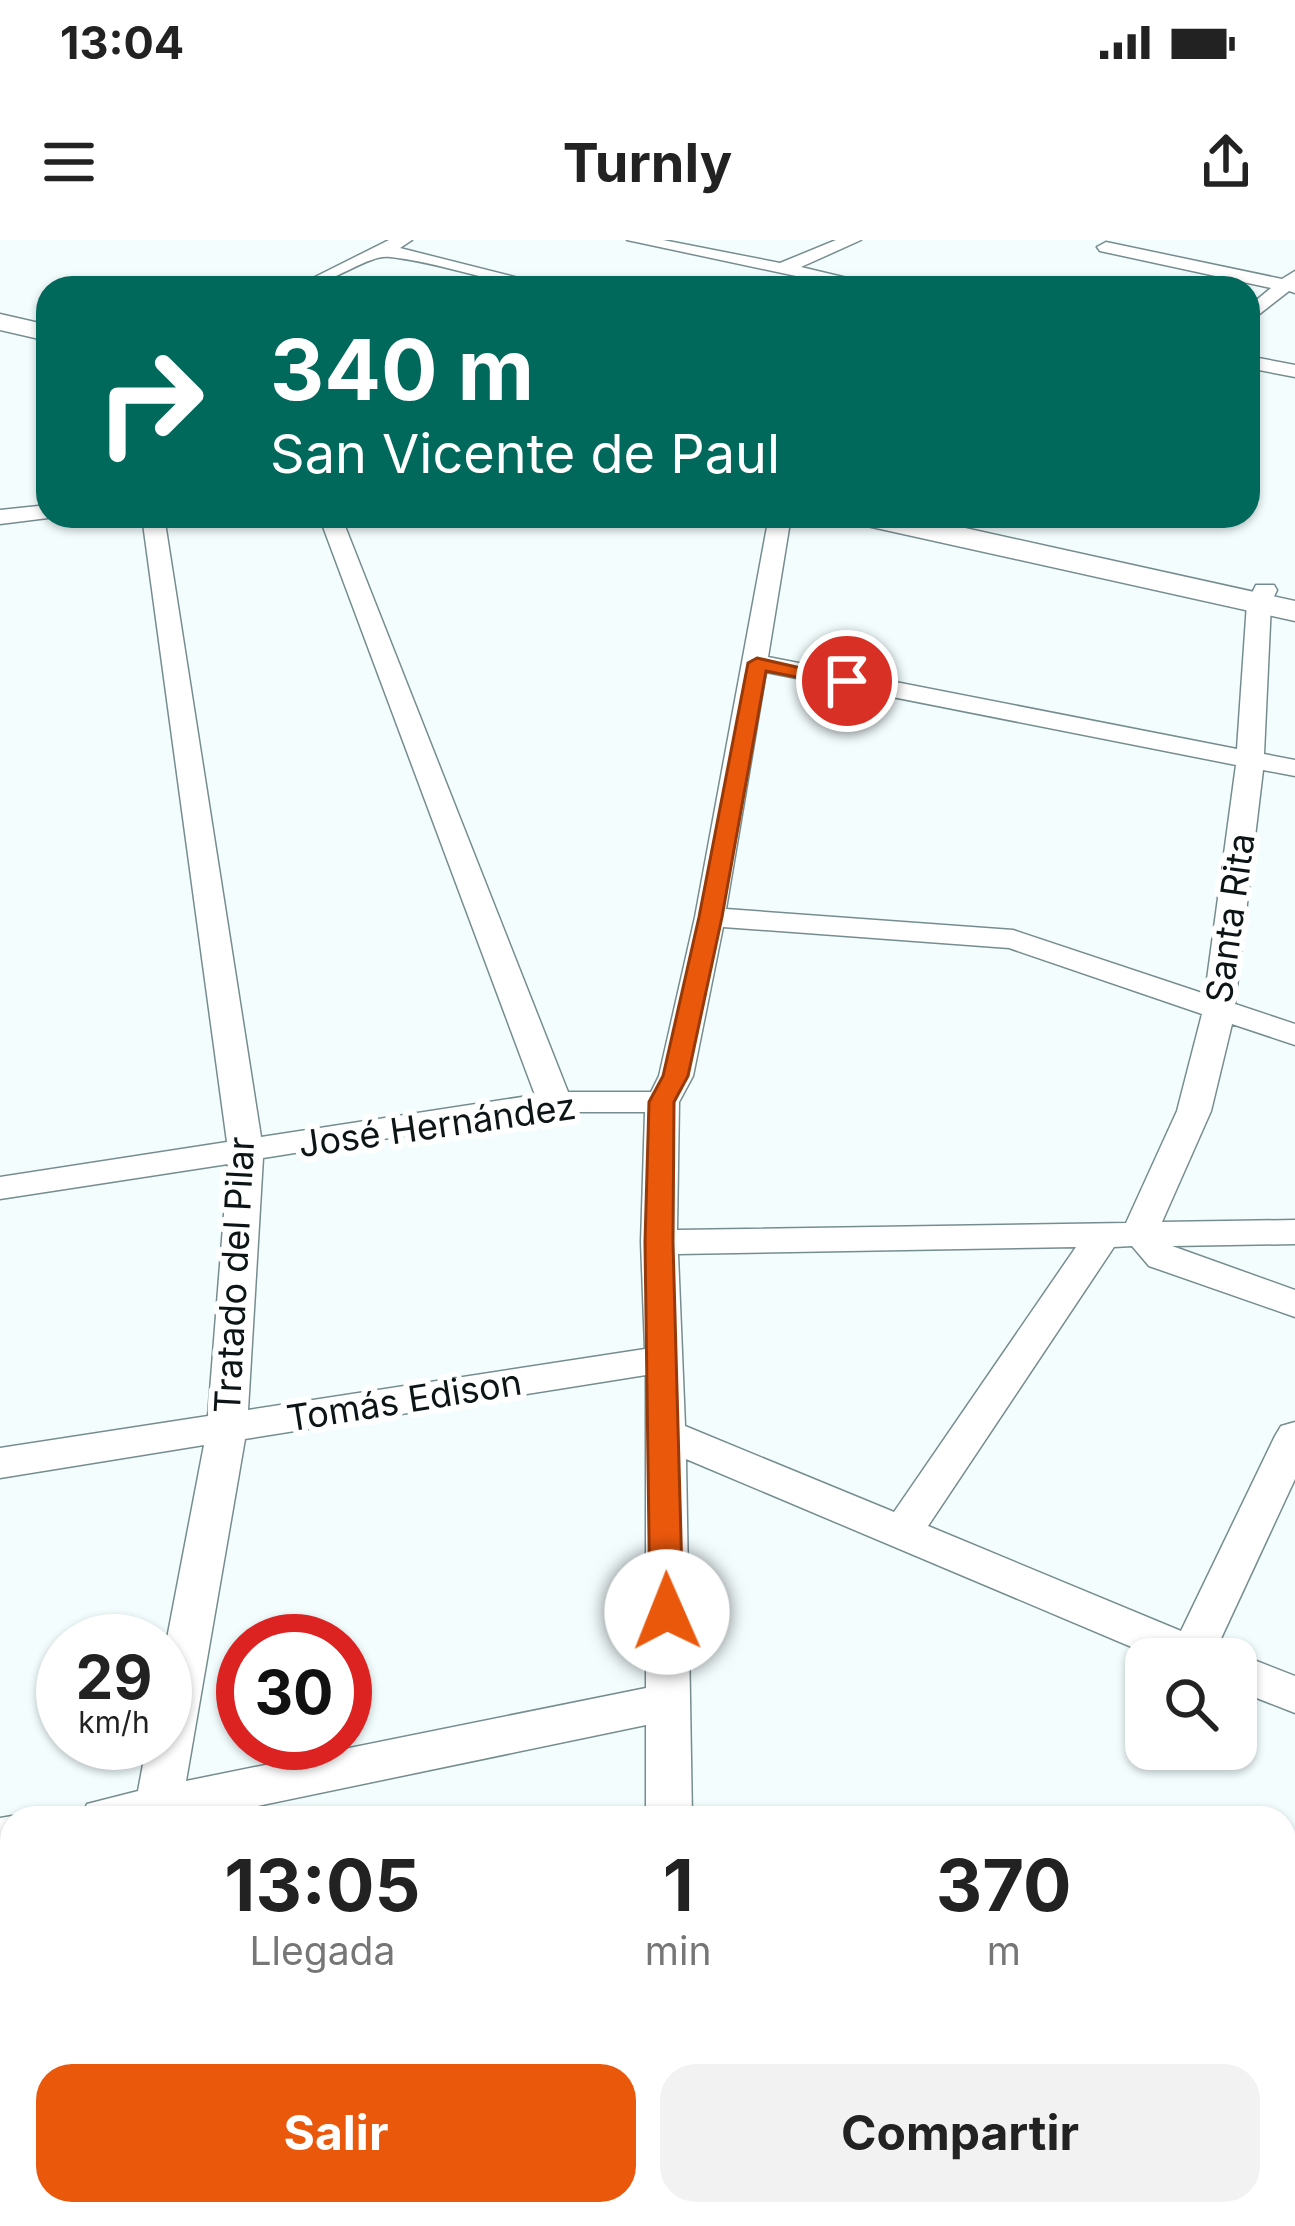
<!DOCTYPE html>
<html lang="es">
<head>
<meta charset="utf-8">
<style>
  :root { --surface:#fff; --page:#f2f2f2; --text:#222; --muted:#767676; --accent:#ea580c }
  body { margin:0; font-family:Inter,sans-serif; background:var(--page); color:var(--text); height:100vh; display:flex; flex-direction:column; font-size:45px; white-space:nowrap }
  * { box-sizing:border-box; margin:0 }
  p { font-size:39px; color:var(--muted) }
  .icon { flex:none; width:66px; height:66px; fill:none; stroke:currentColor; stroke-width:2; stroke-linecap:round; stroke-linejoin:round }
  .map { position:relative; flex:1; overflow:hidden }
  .panel { position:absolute; left:0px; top:1566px; width:1296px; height:420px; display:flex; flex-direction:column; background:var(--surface); border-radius:36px 36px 0 0; box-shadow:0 3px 9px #0004 }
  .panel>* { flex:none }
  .banner { position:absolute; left:36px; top:36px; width:1224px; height:252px; border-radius:36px; box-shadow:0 3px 9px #0004; background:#00695c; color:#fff; overflow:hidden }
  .buttons { position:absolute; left:1125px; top:1398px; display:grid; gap:24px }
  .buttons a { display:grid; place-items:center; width:132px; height:132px; border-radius:24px; background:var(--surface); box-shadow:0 3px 9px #0004; font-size:60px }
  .speed { position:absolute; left:36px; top:1374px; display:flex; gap:24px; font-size:60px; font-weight:700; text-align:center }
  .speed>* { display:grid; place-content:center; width:156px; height:156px; border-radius:50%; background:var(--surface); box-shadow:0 3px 9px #0004; line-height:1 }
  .speed small { font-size:30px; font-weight:400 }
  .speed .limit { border:18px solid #d22; background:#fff; color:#111 }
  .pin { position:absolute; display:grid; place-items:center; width:102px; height:102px; color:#fff; margin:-51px; border:6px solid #fff; border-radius:50%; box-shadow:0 3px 12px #0007 }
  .me { position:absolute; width:132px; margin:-66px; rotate:359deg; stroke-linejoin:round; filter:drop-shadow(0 0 9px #0008) }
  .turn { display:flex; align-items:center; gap:42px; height:252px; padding:0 36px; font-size:54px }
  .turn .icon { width:156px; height:156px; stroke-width:2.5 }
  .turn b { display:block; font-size:84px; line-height:102px }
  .eta { display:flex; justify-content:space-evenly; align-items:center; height:204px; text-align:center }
  .eta b { font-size:72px; font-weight:700; line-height:84px }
  .primary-button { display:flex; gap:24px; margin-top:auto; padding:24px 36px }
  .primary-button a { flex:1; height:138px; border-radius:36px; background:var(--accent); color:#fff; font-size:48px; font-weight:700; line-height:138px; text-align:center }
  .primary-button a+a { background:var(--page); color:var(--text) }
  .status { display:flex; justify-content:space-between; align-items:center; height:84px; padding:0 60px; background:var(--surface); direction:ltr }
  .status svg { height:33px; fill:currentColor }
  header { display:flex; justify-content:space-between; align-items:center; height:156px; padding:0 36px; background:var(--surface); font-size:54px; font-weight:700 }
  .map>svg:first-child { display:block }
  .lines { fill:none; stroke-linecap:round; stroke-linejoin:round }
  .service-casing { stroke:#768d90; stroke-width:3 }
  .minor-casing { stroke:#768d90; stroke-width:3 }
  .secondary-casing { stroke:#768d90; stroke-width:3 }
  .service { fill:#fff; fill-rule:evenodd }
  .minor { fill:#fff; fill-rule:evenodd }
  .secondary { fill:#fff; fill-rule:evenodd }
  .route { fill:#ea580c; stroke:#983908; stroke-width:3 }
  .labels { text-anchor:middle; stroke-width:12; stroke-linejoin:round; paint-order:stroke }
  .street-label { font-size:36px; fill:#0c1416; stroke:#fff }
</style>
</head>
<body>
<div class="status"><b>13:04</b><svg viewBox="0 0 49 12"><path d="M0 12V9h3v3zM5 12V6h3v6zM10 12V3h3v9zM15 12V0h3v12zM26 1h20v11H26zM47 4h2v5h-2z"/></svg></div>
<header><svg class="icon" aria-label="menu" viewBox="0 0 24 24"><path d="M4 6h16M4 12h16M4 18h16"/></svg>Turnly<svg class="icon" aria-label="share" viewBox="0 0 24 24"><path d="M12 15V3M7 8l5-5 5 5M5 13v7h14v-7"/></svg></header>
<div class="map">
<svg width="1295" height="1986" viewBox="0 0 1295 1986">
  <rect width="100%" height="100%" fill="#f3fdfe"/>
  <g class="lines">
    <defs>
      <path id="service" d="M 495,276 L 507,276 L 501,285 L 497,286 L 491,283 Z"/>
      <path id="minor" d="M 389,0 L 412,0 L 400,8 L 558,48 C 500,48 447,23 390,17 C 366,14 329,48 293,48 Z
        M 627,0 L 663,0 L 780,23 L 836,0 L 861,0 L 801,27 L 889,48 L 852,48 Z
        M 1106,2 L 1282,39 L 1295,31 L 1295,53 L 1289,51 L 1248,83 L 1248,67 L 1271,48 L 1100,11 L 1097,7 Z
        M 1248,116 L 1295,125 L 1295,137 L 1248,128 Z
        M 48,265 L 48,276 L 56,277 L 0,284 L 0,270 Z
        M 142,276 L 164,276 L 261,897 L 535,855 L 319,276 L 341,276 L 568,852 L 651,852 L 659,836 L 695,677 L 769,276 L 791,276 L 768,417 L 1237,509 L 1247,363 L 1256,345 L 1274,345 L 1277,350 L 1271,363 L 1264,514 L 1295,520 L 1295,536 L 1263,530 L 1235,764 L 1295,784 L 1295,805 L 1232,784 L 1211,871 L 1162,982 L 1295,980 L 1295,1004 L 1172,1006 L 1295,1050 L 1295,1077 L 1149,1026 L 1132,1006 L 1114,1007 L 928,1286 L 1181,1391 L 1275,1196 L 1281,1186 L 1295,1182 L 1295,1239 L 1218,1405 L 1226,1417 L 1236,1413 L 1295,1436 L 1295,1473 L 1236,1450 L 1236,1419 L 1160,1419 L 686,1219 L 692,1578 L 646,1578 L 646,1485 L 200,1578 L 81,1578 L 87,1564 L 138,1551 L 147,1503 L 165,1503 L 165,1409 L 204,1205 L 0,1238 L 0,1208 L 208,1176 L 228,924 L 0,959 L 0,937 L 227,902 ZM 766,432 L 1236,525 L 1205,754 L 1013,690 L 726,669 ZM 723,687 L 1009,708 L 1202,774 L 1177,871 L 1126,983 L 677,990 L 679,862 L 693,836 ZM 555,872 L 645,872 L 641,1002 L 645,1109 L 248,1170 L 263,918 ZM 1076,1007 L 894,1272 L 685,1186 L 678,1014 ZM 646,1135 L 646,1448 L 186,1541 L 245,1199 Z
        M 12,1576 L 18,1578 L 12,1578 L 12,1616 L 0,1618 L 0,1578 Z
        M 57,1974 L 111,1974 L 109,1986 L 55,1986 Z
        M 496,1974 L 593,1974 L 588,1986 L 491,1986 Z
        M 647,1974 L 701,1974 L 701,1986 L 647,1986 Z
        M 1154,1974 L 1228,1974 L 1233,1986 L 1159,1986 Z"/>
      <path id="secondary" d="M 0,74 L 48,85 L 48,101 L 0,90 Z
        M 851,276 L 911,276 L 1295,361 L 1295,381 L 867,286 Z"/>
    </defs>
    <use href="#service" class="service-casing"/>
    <use href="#minor" class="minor-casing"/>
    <use href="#secondary" class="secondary-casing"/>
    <use href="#service" class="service"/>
    <use href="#minor" class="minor"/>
    <use href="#secondary" class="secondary"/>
  </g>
  <path class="route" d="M 757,418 L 857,441 L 847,447 L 766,431 L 722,677 L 688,836 L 674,862 L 673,1002 L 683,1372 L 678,1382 L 667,1385 L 655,1382 L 650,1372 L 645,1002 L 649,862 L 663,836 L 699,677 L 748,423 Z"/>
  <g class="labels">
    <g class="street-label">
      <text transform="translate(1230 678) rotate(-82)" y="13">Santa Rita</text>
      <text transform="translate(437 885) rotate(-8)" y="13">José Hernández</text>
      <text transform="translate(234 1035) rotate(-87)" y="13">Tratado del Pilar</text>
      <text transform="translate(404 1160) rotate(-9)" y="13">Tomás Edison</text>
    </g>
  </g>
</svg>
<div class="buttons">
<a><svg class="icon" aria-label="search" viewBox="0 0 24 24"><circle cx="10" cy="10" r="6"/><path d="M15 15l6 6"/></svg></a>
</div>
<div class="speed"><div>29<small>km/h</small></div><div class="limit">30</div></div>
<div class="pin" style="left:847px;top:441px;background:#d93025"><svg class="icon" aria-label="arrive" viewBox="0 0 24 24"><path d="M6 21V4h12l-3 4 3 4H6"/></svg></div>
<svg class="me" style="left:667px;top:1372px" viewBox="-20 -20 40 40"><circle r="19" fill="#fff"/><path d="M0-13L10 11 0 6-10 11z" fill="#ea580c"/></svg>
<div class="banner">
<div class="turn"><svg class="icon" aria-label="right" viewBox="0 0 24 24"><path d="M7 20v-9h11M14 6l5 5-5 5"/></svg><div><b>340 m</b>San Vicente de Paul</div></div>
</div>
<section class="panel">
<div class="eta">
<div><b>13:05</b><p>Llegada</p></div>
<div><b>1</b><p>min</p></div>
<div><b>370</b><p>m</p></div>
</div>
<div class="primary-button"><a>Salir</a><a>Compartir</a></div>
</section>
</div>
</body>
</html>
